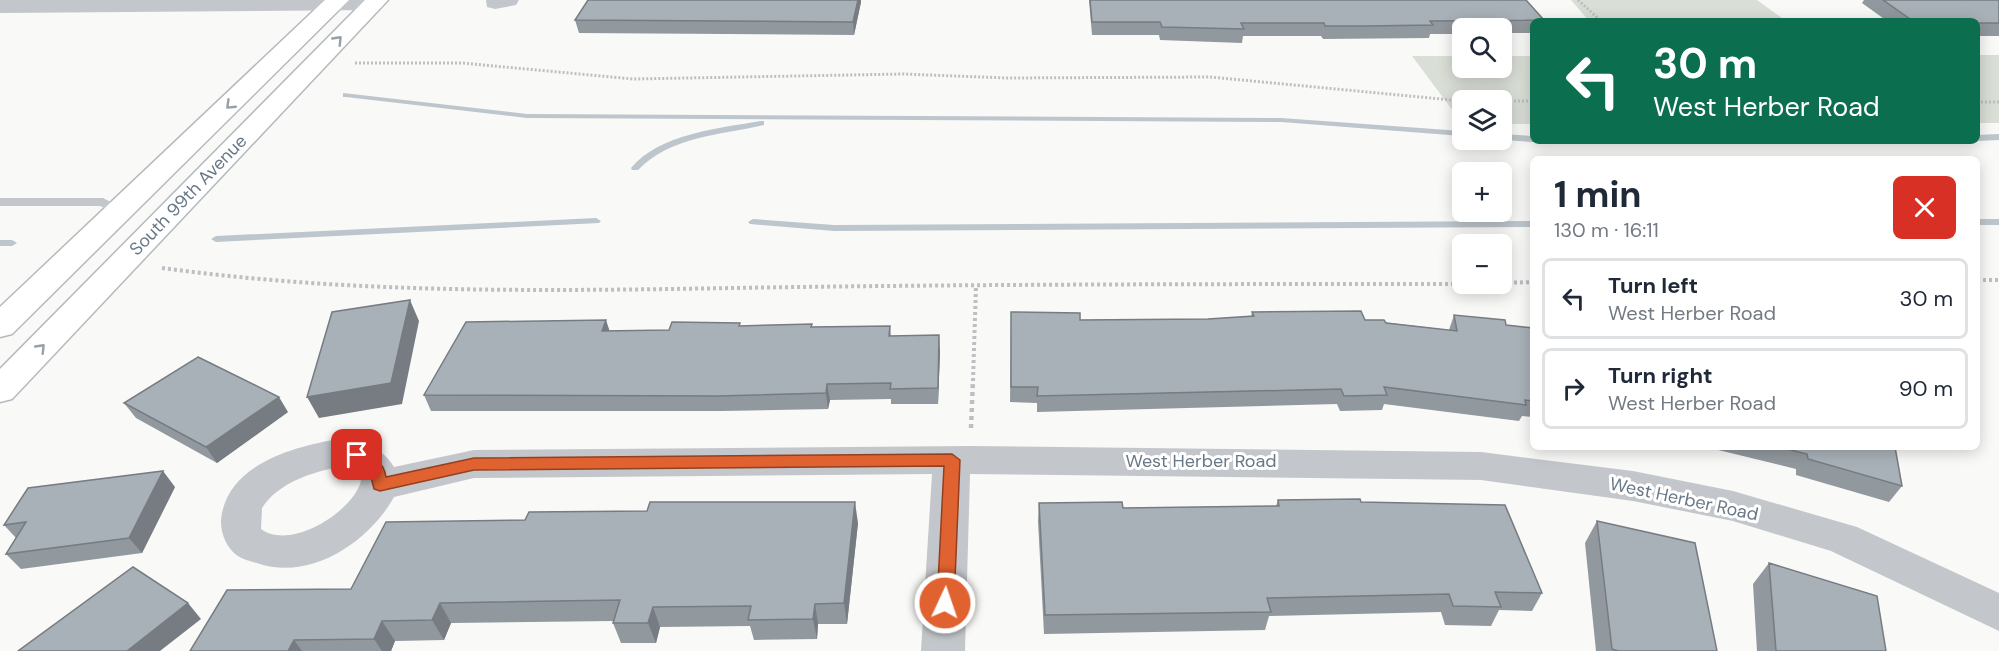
<!DOCTYPE html>
<html lang="en">
<head>
<meta charset="utf-8">
<style>
  :root { --surface:#fff; --page:#f6f6f7; --text:#1f2937; --muted:#747a83; --line:#e0e1e3 }
  body { margin:0; font-family:"DM Sans",sans-serif; background:var(--page); color:var(--text); height:100vh; display:flex; flex-direction:column; font-size:22px; white-space:nowrap }
  * { box-sizing:border-box; margin:0 }
  p { font-size:20px; color:var(--muted) }
  .icon { flex:none; width:33px; height:33px; fill:none; stroke:currentColor; stroke-width:2; stroke-linecap:round; stroke-linejoin:round }
  .map { position:relative; flex:1; overflow:hidden }
  .details { position:absolute; left:1530px; top:156px; width:450px; height:294px; display:flex; flex-direction:column; background:var(--surface); border-radius:9px; box-shadow:0 3px 15px #0003 }
  .details>* { flex:none }
  .guide { position:absolute; left:1530px; top:18px; width:450px; height:126px; border-radius:9px; box-shadow:0 3px 15px #0003; background:#0b6e4f; color:#fff; overflow:hidden }
  .tools { position:absolute; left:1452px; top:18px; display:grid; gap:12px }
  .tools a { display:grid; place-items:center; width:60px; height:60px; border-radius:9px; background:var(--surface); box-shadow:0 3px 15px #0003; font-size:30px }
  .pin { position:absolute; display:grid; place-items:center; width:51px; height:51px; color:#fff; margin:-26px; border-radius:12px; box-shadow:0 3px 9px #0006 }
  .me { position:absolute; width:66px; margin:-33px; rotate:3deg; stroke-linejoin:round; filter:drop-shadow(0 0 4px #0008) }
  .turn { display:flex; align-items:center; gap:21px; height:126px; padding:0 24px; font-size:27px }
  .turn .icon { width:78px; height:78px; stroke-width:2.5 }
  .turn b { display:block; font-size:42px; line-height:51px }
  .round { display:grid; place-items:center; flex:none; width:63px; height:63px; border-radius:9px; background:var(--page) }
  .headline { display:flex; align-items:center; justify-content:space-between; height:102px; padding:0 24px }
  h1 { font-size:36px; font-weight:700; line-height:45px }
  ul { padding:0; list-style:none }
  li { display:flex; align-items:center; gap:18px; height:81px; margin:0 12px 9px; padding:0 12px; border:3px solid var(--line); border-radius:9px }
  li div { flex:1 }
  li b { display:block; font-size:22px }
  li em { font-style:normal }
  .map>svg:first-child { display:block }
  .green { fill:#d9ded6 }
  .lines { fill:none; stroke-linecap:round; stroke-linejoin:round }
  .stream { fill:#bdc6cc; fill-rule:evenodd }
  .secondary-casing { stroke:#b5babf; stroke-width:3 }
  .path-far2 { stroke:#bdbfc2; stroke-width:3; stroke-dasharray:2 2; stroke-linecap:butt }
  .path-far1 { stroke:#bdbfc2; stroke-width:4; stroke-dasharray:3 3; stroke-linecap:butt }
  .path { stroke:#bdbfc2; stroke-width:4.5; stroke-dasharray:4 4; stroke-linecap:butt }
  .lane { fill:#c3c6ca; fill-rule:evenodd }
  .street { fill:#c3c6ca; fill-rule:evenodd }
  .secondary { fill:#fff; fill-rule:evenodd }
  .wall { fill:#91989e }
  .shaded-wall { fill:#767c81 }
  .building { fill:#a9b1b8; stroke:#767c81; stroke-width:1.5 }
  .oneway { stroke:#96a0ab }
  .route { fill:#e06230; stroke:#92401f; stroke-width:1.5 }
  .labels { text-anchor:middle; stroke-width:6; stroke-linejoin:round; paint-order:stroke }
  .street-label { font-size:18px; fill:#697887; stroke:#fff }
</style>
</head>
<body>
<div class="map">
<svg width="1999" height="651" viewBox="0 0 1999 651">
  <rect width="100%" height="100%" fill="#f9f9f7"/>
  <path class="green" d="M 1571,0 L 1757,0 L 1786,21 L 1589,21 Z
    M 1977,55 L 1999,55 L 1999,123 L 1977,123 Z
    M 1412,56 L 1462,56 L 1462,68 L 1502,68 L 1502,56 L 1533,56 L 1533,124 L 1502,124 L 1502,100 L 1462,100 L 1462,123 Z"/>
  <g class="lines">
    <path class="stream" d="M 343,93 L 527,114 L 1281,118 L 1462,131 L 1462,136 L 1281,122 L 527,118 L 346,97 L 343,97 Z
      M 761,121 L 764,121 L 764,125 C 721,135 671,136 638,170 L 632,170 L 631,168 C 659,134 719,128 761,121 Z
      M 1502,134 L 1533,136 L 1533,141 L 1535,141 L 1533,142 L 1502,140 Z
      M 1999,134 L 1999,140 L 1977,141 L 1977,135 Z
      M 1699,141 L 1845,141 L 1841,144 L 1703,144 Z
      M 596,218 L 601,221 L 599,223 L 216,242 L 211,239 L 216,236 Z
      M 753,219 L 834,225 L 1533,221 L 1533,227 L 834,231 L 750,224 L 748,222 Z
      M 1977,219 L 1999,219 L 1999,225 L 1977,225 Z
      M 0,240 L 12,240 L 17,243 L 12,246 L 0,246 Z"/>
    <defs>
      <path id="secondary" d="M 325,0 L 349,0 L 12,334 L 0,337 L 0,307 Z
        M 365,0 L 388,0 L 12,399 L 0,402 L 0,369 Z"/>
    </defs>
    <use href="#secondary" class="secondary-casing"/>
    <path class="path-far2" d="M 1578,0 L 1601,21
      M 355,63 L 462,63 L 633,79 L 903,74 L 1007,78 L 1210,77 L 1462,101
      M 1502,101 L 1533,101
      M 1977,102 L 1999,102"/>
    <path class="path-far1" d="M 162,268 C 374,297 586,290 799,287 C 1023,284 1246,284 1470,284
      M 1977,280 L 1999,280
      M 1502,283 L 1533,282
      M 973,381 L 976,285"/>
    <path class="path" d="M 971,428 L 973,380"/>
    <path class="lane" d="M 0,198 L 103,198 L 128,211 L 121,215 L 100,206 L 0,206 Z"/>
    <path class="street" d="M 0,0 L 383,0 L 385,3 L 382,8 L 374,10 L 0,13 Z
      M 486,0 L 519,0 L 516,5 L 495,9 L 487,7 Z
      M 339,439 C 360,442 383,447 394,467 L 474,450 L 970,446 L 1481,452 L 1633,471 L 1733,491 L 1857,527 L 1999,593 L 1999,631 L 1831,551 L 1733,521 L 1633,501 L 1481,480 L 970,474 L 965,651 L 921,651 L 932,474 L 474,478 L 394,497 C 369,542 310,582 257,563 C 249,561 238,558 232,551 C 223,541 219,526 222,513 C 232,463 296,446 339,439 ZM 339,467 L 356,473 L 361,481 C 353,512 290,551 261,529 L 262,508 C 278,483 312,472 339,467 Z"/>
    <use href="#secondary" class="secondary"/>
  </g>
  <path class="wall" d="M 1089,0 L 1526,0 L 1544,20 L 1543,21 L 1533,21 L 1533,33 L 1502,33 L 1502,28 L 1462,28 L 1462,34 L 1430,34 L 1429,38 L 1323,39 L 1321,36 L 1243,36 L 1242,43 L 1160,40 L 1159,35 L 1092,35 Z
    M 1864,0 L 1999,0 L 1999,36 L 1977,36 L 1977,21 L 1887,21 L 1862,3 Z
    M 861,2 L 854,35 L 579,33 L 575,20 Z
    M 1011,312 L 1080,320 L 1208,319 L 1251,317 L 1252,312 L 1365,320 L 1449,330 L 1454,315 L 1506,325 L 1533,328 L 1533,417 L 1522,416 L 1519,421 L 1384,404 L 1382,410 L 1340,411 L 1337,404 L 1037,412 L 1037,403 L 1010,402 Z
    M 740,323 L 740,326 L 812,327 L 890,326 L 891,336 L 940,351 L 938,404 L 891,404 L 891,399 L 830,400 L 828,409 L 721,411 L 431,411 L 424,395 L 669,330 Z
    M 124,403 L 288,412 L 217,463 L 136,418 Z
    M 1706,447 L 1895,447 L 1902,486 L 1889,502 L 1796,475 L 1796,469 Z
    M 175,487 L 142,553 L 21,569 L 6,554 L 16,538 L 4,525 Z
    M 1278,500 L 1361,502 L 1542,593 L 1532,611 L 1499,610 L 1491,626 L 1445,625 L 1441,612 L 1269,616 L 1265,630 L 1044,634 L 1038,521 L 1039,503 L 1123,508 L 1276,506 Z
    M 1597,521 L 1717,651 L 1596,651 L 1585,543 Z
    M 858,523 L 847,624 L 818,624 L 817,639 L 754,640 L 750,626 L 660,627 L 656,643 L 621,643 L 613,623 L 614,621 L 451,623 L 444,640 L 395,641 L 391,651 L 190,651 L 351,589 Z
    M 1769,563 L 1886,651 L 1757,651 L 1753,584 Z"/>
  <path class="shaded-wall" d="M 858,0 L 861,0 L 861,2 L 854,35 L 853,22 Z
    M 410,300 L 419,321 L 402,404 L 319,418 L 307,397 Z
    M 606,320 L 611,335 L 602,331 Z
    M 939,335 L 940,351 L 938,404 L 938,388 Z
    M 827,384 L 830,400 L 828,409 L 826,393 Z
    M 279,397 L 288,412 L 217,463 L 206,447 Z
    M 163,471 L 175,487 L 142,553 L 129,538 Z
    M 855,502 L 858,523 L 847,624 L 844,603 Z
    M 188,603 L 201,619 L 160,651 L 127,651 Z
    M 440,603 L 451,623 L 444,640 L 432,620 Z
    M 815,604 L 818,624 L 817,639 L 813,619 Z
    M 653,607 L 660,627 L 656,643 L 648,623 Z
    M 382,621 L 395,641 L 391,651 L 382,651 L 374,639 Z
    M 294,640 L 302,651 L 288,651 Z"/>
  <path class="building" d="M 588,0 L 858,0 L 853,22 L 575,20 Z
    M 1090,0 L 1526,0 L 1544,20 L 1430,21 L 1433,25 L 1367,26 L 1325,26 L 1324,23 L 1241,23 L 1244,29 L 1162,27 L 1160,22 L 1092,22 Z
    M 1883,0 L 1999,0 L 1999,23 L 1977,23 L 1977,21 L 1913,21 Z
    M 410,300 L 391,383 L 307,397 L 332,312 Z
    M 1361,311 L 1365,320 L 1384,320 L 1386,323 L 1457,331 L 1454,315 L 1505,320 L 1506,325 L 1533,328 L 1533,401 L 1525,400 L 1526,405 L 1384,387 L 1387,395 L 1344,396 L 1341,389 L 1037,396 L 1038,387 L 1011,387 L 1011,312 L 1080,313 L 1080,320 L 1208,319 L 1254,316 L 1252,312 Z
    M 606,320 L 602,331 L 669,330 L 672,322 L 740,323 L 739,326 L 812,324 L 811,327 L 890,326 L 889,336 L 939,335 L 938,388 L 890,389 L 891,383 L 827,384 L 826,393 L 718,396 L 424,395 L 466,322 Z
    M 198,357 L 279,397 L 206,447 L 124,403 Z
    M 1779,447 L 1895,447 L 1902,486 L 1808,459 L 1807,454 Z
    M 163,471 L 129,538 L 6,554 L 26,522 L 4,525 L 28,488 Z
    M 1360,499 L 1361,502 L 1505,505 L 1542,593 L 1495,592 L 1501,607 L 1453,606 L 1449,594 L 1267,598 L 1271,612 L 1045,615 L 1039,503 L 1122,502 L 1123,508 L 1279,506 L 1278,500 Z
    M 650,502 L 855,502 L 844,603 L 815,604 L 813,619 L 748,620 L 751,606 L 653,607 L 648,623 L 613,623 L 620,600 L 440,603 L 432,620 L 382,621 L 374,639 L 294,640 L 288,651 L 190,651 L 227,590 L 351,589 L 386,522 L 525,520 L 529,512 L 647,511 Z
    M 1597,521 L 1695,543 L 1717,651 L 1618,651 L 1612,649 Z
    M 1769,563 L 1877,596 L 1886,651 L 1776,651 Z
    M 133,567 L 188,603 L 127,651 L 18,651 Z"/>
  <defs><path id="oneway-chevron" d="M-2-3.5L2.5 0L-2 3.5" fill="none" stroke-width="1.6" stroke-linecap="round" stroke-linejoin="round" transform="scale(1.5)"/></defs>
  <g class="oneway">
    <use href="#oneway-chevron" transform="translate(338 40) rotate(-46)"/>
    <use href="#oneway-chevron" transform="translate(230 105) rotate(136)"/>
    <use href="#oneway-chevron" transform="translate(41 348) rotate(-46)"/>
  </g>
  <path class="route" d="M 357,449 C 371,453 384,462 386,477 L 474,458 L 952,454 L 960,460 L 954,603 L 952,608 L 945,611 L 939,608 L 937,603 L 944,466 L 474,470 L 380,491 L 374,489 L 370,473 L 349,455 Z"/>
  <g class="labels">
    <g class="street-label">
      <text transform="translate(188 195) rotate(-46)" y="6">South 99th Avenue</text>
      <text x="1201" y="467">West Herber Road</text>
      <text transform="translate(1684 499) rotate(12)" y="6">West Herber Road</text>
    </g>
  </g>
</svg>
<div class="tools">
<a><svg class="icon" aria-label="search" viewBox="0 0 24 24"><circle cx="10" cy="10" r="6"/><path d="M15 15l6 6"/></svg></a>
<a><svg class="icon" aria-label="layers" viewBox="0 0 24 24"><path d="M12 4l9 5-9 5-9-5zM3 14l9 5 9-5"/></svg></a>
<a>+</a>
<a>−</a>
</div>
<div class="pin" style="left:357px;top:455px;background:#d93025"><svg class="icon" aria-label="arrive" viewBox="0 0 24 24"><path d="M6 21V4h12l-3 4 3 4H6"/></svg></div>
<svg class="me" style="left:945px;top:603px" viewBox="-20 -20 40 40"><circle r="17" fill="#e06230" stroke="#fff" stroke-width="3"/><path d="M0-11L8 9 0 5-8 9z" fill="#fff"/></svg>
<div class="guide">
<div class="turn"><svg class="icon" aria-label="left" viewBox="0 0 24 24"><path d="M17 20v-9H6M10 6l-5 5 5 5"/></svg><div><b>30 m</b>West Herber Road</div></div>
</div>
<section class="details">
<div class="headline"><div><h1>1 min</h1><p>130 m · 16:11</p></div><a class="round" style="background:#d93025;color:#fff"><svg class="icon" aria-label="close" viewBox="0 0 24 24"><path d="M6 6l12 12M18 6L6 18"/></svg></a></div>
<ul>
<li><svg class="icon" aria-label="left" viewBox="0 0 24 24"><path d="M17 20v-9H6M10 6l-5 5 5 5"/></svg><div><b>Turn left</b><p>West Herber Road</p></div><em>30 m</em></li>
<li><svg class="icon" aria-label="right" viewBox="0 0 24 24"><path d="M7 20v-9h11M14 6l5 5-5 5"/></svg><div><b>Turn right</b><p>West Herber Road</p></div><em>90 m</em></li>
</ul>
</section>
</div>
</body>
</html>
